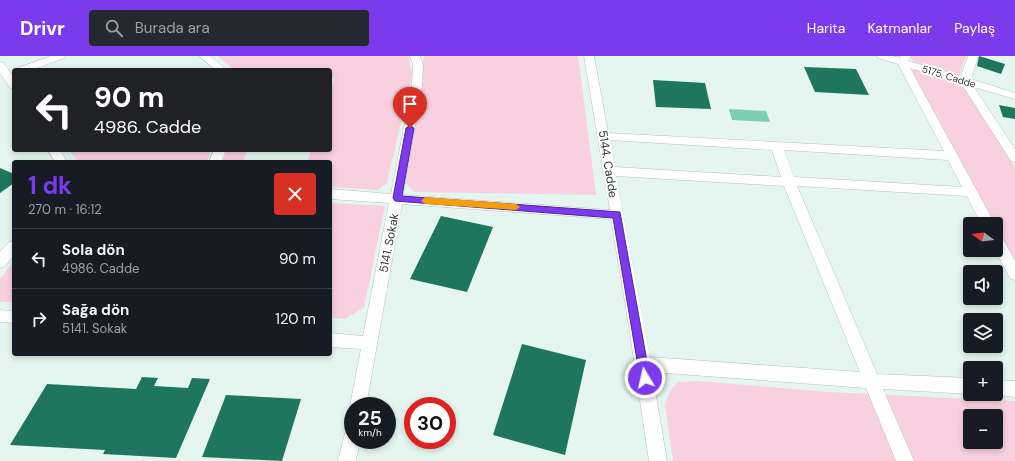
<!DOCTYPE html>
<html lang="tr">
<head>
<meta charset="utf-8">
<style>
  :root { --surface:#171b24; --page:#242831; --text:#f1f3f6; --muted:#9ea1a6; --line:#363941; --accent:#7c3aed }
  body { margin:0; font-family:"DM Sans",sans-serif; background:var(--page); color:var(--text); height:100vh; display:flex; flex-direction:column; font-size:15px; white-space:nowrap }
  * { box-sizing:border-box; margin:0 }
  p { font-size:13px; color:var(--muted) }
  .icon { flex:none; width:22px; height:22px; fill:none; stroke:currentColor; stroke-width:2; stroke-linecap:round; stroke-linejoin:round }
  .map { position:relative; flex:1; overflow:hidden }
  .panel { position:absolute; left:12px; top:104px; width:320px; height:196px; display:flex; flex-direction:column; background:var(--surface); border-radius:4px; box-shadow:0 2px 6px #0003 }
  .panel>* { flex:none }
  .top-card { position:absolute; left:12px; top:12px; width:320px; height:84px; border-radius:4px; box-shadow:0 2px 6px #0003; background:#202124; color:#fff; overflow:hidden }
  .needle { width:26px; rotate:285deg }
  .controls { position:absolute; left:963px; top:161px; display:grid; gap:8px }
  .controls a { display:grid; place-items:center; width:40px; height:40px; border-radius:4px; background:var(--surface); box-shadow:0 2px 6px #0003; font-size:20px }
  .speed { position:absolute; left:344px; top:341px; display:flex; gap:8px; font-size:20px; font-weight:700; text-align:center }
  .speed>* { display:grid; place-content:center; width:52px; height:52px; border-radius:50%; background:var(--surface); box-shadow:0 2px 6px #0003; line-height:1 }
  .speed small { font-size:10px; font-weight:400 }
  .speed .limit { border:6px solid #d22; background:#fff; color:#111 }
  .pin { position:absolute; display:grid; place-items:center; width:34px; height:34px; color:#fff; margin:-41px -17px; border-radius:50% 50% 50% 0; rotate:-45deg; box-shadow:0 0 4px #0007 }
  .pin .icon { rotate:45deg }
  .me { position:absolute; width:44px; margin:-22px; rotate:351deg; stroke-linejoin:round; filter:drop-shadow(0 0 3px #0008) }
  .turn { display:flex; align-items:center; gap:14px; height:84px; padding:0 16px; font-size:18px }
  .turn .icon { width:52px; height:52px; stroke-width:2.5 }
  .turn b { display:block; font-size:28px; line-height:34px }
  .round { display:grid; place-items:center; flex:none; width:42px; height:42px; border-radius:4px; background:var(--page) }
  .summary { display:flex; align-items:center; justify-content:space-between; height:68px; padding:0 16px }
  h1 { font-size:24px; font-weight:700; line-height:30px; color:var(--accent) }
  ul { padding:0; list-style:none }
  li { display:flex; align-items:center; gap:12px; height:60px; padding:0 16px; border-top:1px solid var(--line) }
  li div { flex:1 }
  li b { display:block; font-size:15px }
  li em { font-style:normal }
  header { display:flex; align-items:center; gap:24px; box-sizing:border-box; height:56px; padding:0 20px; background:var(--accent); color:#fff }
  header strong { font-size:19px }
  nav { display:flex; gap:22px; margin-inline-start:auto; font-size:14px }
  .search { width:280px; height:36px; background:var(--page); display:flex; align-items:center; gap:10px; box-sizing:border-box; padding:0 14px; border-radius:4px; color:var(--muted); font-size:15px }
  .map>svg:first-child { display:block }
  .green { fill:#f9d0e0; fill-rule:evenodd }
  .water { fill:#7cceb2 }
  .building { fill:#1f765e }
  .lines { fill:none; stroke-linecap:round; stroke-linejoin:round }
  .street-casing { stroke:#b3c4bd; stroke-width:1 }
  .street { fill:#fff; fill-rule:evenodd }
  .route { fill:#7c3aed; stroke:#51269a }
  .slow { fill:#f59e0b }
  .labels { text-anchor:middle; stroke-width:4; stroke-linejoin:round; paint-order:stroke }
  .far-street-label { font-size:10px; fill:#2f3633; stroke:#fff }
  .street-label { font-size:12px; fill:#2f3633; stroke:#fff }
</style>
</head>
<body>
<header>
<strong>Drivr</strong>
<div class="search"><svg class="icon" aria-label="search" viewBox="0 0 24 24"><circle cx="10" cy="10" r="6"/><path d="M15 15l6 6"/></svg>Burada ara</div>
<nav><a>Harita</a><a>Katmanlar</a><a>Paylaş</a></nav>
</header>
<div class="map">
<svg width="1015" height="405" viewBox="0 0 1015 405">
  <rect width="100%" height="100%" fill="#e4f6ef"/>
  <path class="green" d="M 217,0 L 408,0 L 412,19 L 387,127 L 378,134 L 330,131 L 330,106 L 307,106 L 311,94 L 330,94 L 330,37 L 335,21 L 330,23 L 330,14 L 235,14 Z
    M 424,0 L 578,0 L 596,139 L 414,136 L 406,127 Z
    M 911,0 L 966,0 L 959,20 L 954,20 L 916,7 L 911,3 Z
    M 917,13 L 955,26 L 964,31 L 1015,112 L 1015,206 L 996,172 L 996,168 L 994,168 L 911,16 L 913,14 Z
    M 69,94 L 211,94 L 207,106 L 78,106 Z
    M 227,94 L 247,94 L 243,106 L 222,106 Z
    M 330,147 L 385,150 L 364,251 L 345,263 L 330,262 Z
    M 14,205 L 14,246 L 0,246 L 0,223 Z
    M 699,325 L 828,336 L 1015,345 L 1015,405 L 673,405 L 665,349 L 670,335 L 678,326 ZM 970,360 L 996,360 L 996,386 L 970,386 Z"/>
  <path class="water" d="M 729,53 L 766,55 L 770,66 L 732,64 Z"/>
  <path class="building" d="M 979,0 L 1005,8 L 1001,18 L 977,10 Z
    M 804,11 L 856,13 L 869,39 L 815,36 Z
    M 653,24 L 705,27 L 711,53 L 656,51 Z
    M 999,49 L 1015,52 L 1015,63 L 1003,61 Z
    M 0,112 L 14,118 L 14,127 L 0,137 Z
    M 441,160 L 493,171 L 467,236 L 410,223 Z
    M 522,288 L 586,304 L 565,399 L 493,379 Z
    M 142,321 L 158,322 L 154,330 L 188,332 L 192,322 L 210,323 L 176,402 L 103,398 L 105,394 L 10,389 L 47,328 L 136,333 Z
    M 226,339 L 301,343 L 282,405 L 202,401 Z"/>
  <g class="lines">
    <defs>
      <path id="street" d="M 51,0 L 65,0 L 64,2 L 32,14 L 17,14 L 18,12 Z
        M 199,0 L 210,0 L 227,14 L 216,14 Z
        M 410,0 L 420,0 L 423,9 L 422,30 L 403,139 L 610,154 L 584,0 L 594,0 L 608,77 L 944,95 L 898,8 L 878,2 L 877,0 L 893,0 L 900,2 L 901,0 L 911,0 L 908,5 L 961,20 L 968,0 L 978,0 L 971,23 L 1015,37 L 1015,43 L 974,31 L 1015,93 L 1015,106 L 1011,105 L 961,27 L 910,12 L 995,168 L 981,168 L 967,140 L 797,130 L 877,318 L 970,322 L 970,338 L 883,333 L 914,405 L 896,405 L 866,332 L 652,316 L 667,405 L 649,405 L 628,264 L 611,163 L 402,148 L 366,350 L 353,350 L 352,356 L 350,350 L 361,293 L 330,291 L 330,277 L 363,280 L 389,147 L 330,143 L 330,133 L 391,138 L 412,30 L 413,9 ZM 610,84 L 772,94 L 781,121 L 615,111 ZM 784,94 L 948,104 L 962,131 L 794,121 ZM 616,120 L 784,130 L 860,316 L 650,301 Z
        M 0,6 L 4,7 L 14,22 L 14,33 L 10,32 L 0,17 Z
        M 48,94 L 60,94 L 67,106 L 55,106 Z
        M 214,94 L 226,94 L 221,106 L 209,106 Z
        M 996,178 L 1001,179 L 1015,205 L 1015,224 L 1010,222 L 995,194 Z
        M 14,185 L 14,199 L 5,210 L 0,212 L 0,196 L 9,186 Z
        M 0,254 L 14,255 L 14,267 L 0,266 Z
        M 996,324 L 1015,325 L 1015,341 L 992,338 L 996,338 Z
        M 353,366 L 353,384 L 360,384 L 356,405 L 338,405 L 347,369 Z"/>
    </defs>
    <use href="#street" class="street-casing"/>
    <use href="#street" class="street"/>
  </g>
  <path class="route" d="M 410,70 L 414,72 L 402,140 L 620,156 L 650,322 L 649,325 L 645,326 L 641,325 L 640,322 L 613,162 L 395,145 L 393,142 L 406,72 Z"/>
  <path class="slow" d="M 425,141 L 516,148 L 520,151 L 516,154 L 425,148 L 421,145 Z"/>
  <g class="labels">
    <g class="far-street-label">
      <text transform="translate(949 20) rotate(17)" y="4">5175. Cadde</text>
    </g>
    <g class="street-label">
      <text transform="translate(608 108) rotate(81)" y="4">5144. Cadde</text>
      <text transform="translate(389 187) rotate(-79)" y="4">5141. Sokak</text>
    </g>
  </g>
</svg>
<div class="controls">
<a><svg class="needle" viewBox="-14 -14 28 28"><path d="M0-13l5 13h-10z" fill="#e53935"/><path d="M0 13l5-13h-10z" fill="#9ea1a6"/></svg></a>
<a><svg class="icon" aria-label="sound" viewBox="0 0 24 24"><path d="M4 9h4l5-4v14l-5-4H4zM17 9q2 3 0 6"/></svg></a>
<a><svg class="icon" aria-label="layers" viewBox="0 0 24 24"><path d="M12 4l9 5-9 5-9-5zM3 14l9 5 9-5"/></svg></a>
<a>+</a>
<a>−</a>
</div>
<div class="speed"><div>25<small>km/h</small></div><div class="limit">30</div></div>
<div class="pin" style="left:410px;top:72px;background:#d93025"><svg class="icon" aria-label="arrive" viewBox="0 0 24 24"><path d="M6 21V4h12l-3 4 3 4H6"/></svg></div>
<svg class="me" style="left:645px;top:322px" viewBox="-20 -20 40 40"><circle r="17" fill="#7c3aed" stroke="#fff" stroke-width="3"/><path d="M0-11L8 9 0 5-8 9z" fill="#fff"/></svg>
<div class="top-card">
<div class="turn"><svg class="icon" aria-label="left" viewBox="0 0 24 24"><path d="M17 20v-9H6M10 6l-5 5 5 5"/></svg><div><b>90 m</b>4986. Cadde</div></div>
</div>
<section class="panel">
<div class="summary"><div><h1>1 dk</h1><p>270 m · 16:12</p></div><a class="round" style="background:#d93025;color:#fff"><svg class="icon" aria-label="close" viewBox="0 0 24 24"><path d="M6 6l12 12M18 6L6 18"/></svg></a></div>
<ul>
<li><svg class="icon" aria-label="left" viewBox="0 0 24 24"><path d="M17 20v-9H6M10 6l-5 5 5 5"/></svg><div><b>Sola dön</b><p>4986. Cadde</p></div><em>90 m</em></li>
<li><svg class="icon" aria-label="right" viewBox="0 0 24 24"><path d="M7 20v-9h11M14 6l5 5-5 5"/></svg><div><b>Sağa dön</b><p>5141. Sokak</p></div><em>120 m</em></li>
</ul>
</section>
</div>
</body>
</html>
